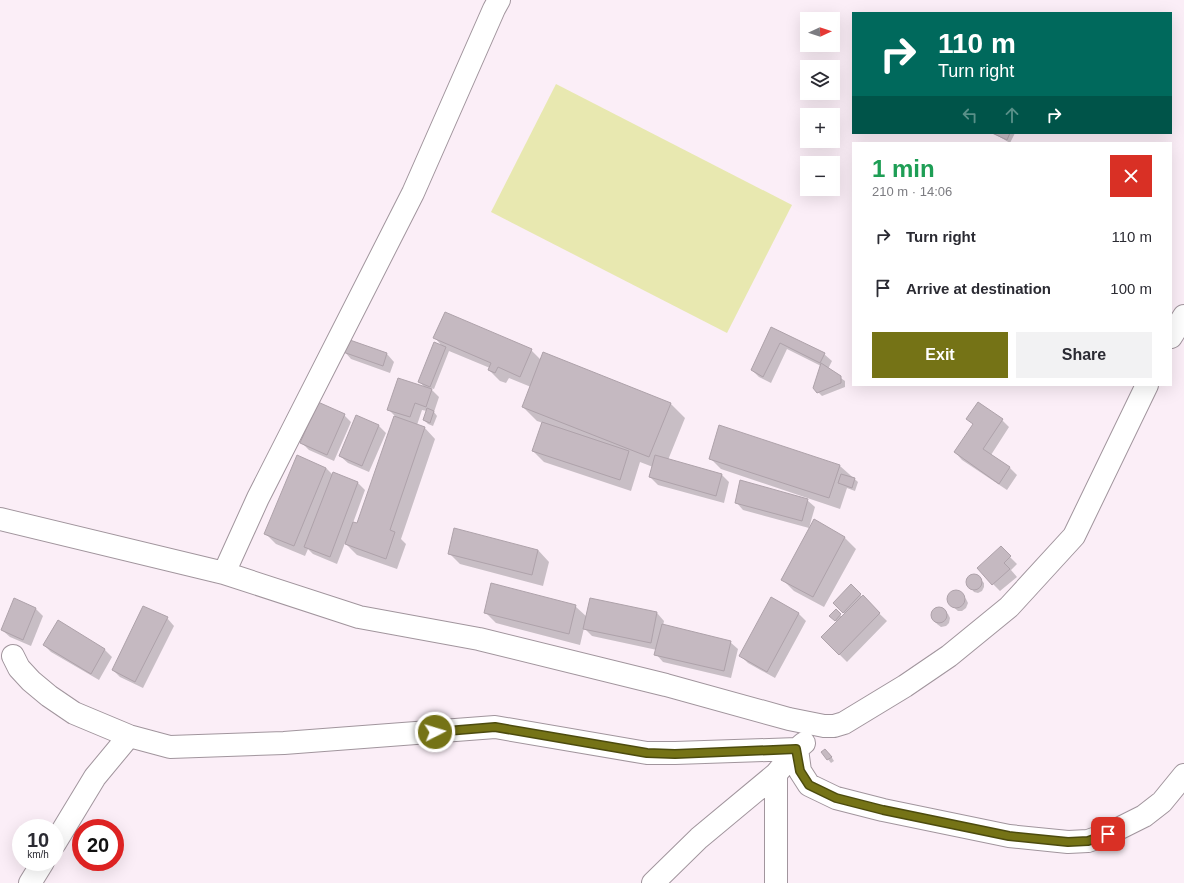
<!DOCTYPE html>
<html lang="en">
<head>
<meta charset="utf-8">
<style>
  :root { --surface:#fff; --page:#f2f2f3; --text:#2b2b33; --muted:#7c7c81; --accent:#757316 }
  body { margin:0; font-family:Helvetica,sans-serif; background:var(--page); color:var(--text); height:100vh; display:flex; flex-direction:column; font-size:15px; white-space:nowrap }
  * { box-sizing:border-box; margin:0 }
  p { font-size:13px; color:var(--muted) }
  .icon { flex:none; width:22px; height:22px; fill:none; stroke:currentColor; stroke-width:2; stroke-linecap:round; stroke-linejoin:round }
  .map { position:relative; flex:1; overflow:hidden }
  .details { position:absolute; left:852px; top:142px; width:320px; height:244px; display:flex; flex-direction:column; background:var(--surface); border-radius:0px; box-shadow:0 4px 16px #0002 }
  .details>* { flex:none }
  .guide { position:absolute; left:852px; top:12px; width:320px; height:122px; border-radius:0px; box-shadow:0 4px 16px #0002; background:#00695c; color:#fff; overflow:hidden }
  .needle { width:26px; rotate:87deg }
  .buttons { position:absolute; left:800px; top:12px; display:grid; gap:8px }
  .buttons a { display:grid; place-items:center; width:40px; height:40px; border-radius:0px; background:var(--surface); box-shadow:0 4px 16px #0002; font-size:20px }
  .speed { position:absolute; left:12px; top:819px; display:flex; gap:8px; font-size:20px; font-weight:700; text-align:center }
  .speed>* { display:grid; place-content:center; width:52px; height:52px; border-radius:50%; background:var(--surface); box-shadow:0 4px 16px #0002; line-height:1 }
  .speed small { font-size:10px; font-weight:400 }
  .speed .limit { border:6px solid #d22; background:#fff; color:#111 }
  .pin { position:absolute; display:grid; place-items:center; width:34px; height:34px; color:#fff; margin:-17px; border-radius:8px; box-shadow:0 2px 6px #0006 }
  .me { position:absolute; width:44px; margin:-22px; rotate:85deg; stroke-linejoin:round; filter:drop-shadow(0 0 3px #0008) }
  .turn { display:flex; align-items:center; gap:14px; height:84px; padding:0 20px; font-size:18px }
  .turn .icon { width:52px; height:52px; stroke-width:2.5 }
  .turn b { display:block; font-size:28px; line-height:34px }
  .lanes { display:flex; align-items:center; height:38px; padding:0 20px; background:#0003; justify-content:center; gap:20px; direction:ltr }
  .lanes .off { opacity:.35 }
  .round { display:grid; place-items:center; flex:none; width:42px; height:42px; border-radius:0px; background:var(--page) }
  .overview { display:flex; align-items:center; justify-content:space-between; height:68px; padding:0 20px }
  h1 { font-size:24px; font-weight:700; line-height:30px; color:#1e9e55 }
  .primary-button { display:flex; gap:8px; margin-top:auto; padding:8px 20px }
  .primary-button a { flex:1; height:46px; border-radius:0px; background:var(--accent); color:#fff; font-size:16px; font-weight:700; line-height:46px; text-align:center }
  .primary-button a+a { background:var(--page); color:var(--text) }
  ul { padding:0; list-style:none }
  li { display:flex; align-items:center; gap:12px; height:52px; padding:0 20px }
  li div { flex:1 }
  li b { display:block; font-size:15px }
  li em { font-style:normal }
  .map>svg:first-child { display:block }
  .green { fill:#e8e8b0 }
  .shadow { fill:#0003 }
  .building { fill:#c5b9c1; stroke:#aea2aa }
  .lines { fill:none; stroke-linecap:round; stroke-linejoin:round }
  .minor-casing { stroke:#a1959d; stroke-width:24 }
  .minor { stroke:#fff; stroke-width:22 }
  .route-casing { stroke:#4c4b0e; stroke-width:10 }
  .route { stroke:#757316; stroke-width:7 }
</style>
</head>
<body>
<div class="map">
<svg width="1184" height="883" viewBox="0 0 1184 883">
  <rect width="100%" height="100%" fill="#fbeef7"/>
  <path class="green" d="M 556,84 L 792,205 L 727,333 L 491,212 Z"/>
  <path class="shadow" d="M 993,133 L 1015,133 L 1010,143 Z
    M 772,328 L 824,354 L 832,361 L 828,369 L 845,381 L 845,387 L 822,396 L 814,388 L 821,366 L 787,349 L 771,383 L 759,377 L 752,370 Z
    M 435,338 L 531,350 L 541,360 L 670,403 L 685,418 L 668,460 L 722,475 L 729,482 L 724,503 L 658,485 L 650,477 L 653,467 L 640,462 L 631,491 L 544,462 L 533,451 L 543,423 L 537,421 L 523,407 L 531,387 L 509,378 L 506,383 L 500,381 L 489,370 L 490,368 L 449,351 L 434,389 L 430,388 L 439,397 L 434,412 L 437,416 L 433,426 L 428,424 L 424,420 L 427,411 L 422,410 L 417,425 L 424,427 L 435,439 L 401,539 L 406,544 L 397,569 L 357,555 L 345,543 L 337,564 L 313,554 L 308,549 L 305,556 L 276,544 L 265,533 L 326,468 L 333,475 L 333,473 L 358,483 L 365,490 L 353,523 L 358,524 L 395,416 L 389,410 L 425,388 L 420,382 L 442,346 Z
    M 348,340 L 387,354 L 394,362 L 390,373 L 351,359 L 344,351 Z
    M 344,415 L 351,422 L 334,461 L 309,450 L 302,443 Z
    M 357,417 L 379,426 L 386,433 L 369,472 L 348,463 L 340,456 Z
    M 968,419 L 1002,420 L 1009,427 L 991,455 L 1010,468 L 1017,475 L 1007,490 L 962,460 L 955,452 L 974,425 Z
    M 710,458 L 840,466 L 858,482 L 855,491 L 847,488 L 840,509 L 721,469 Z
    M 807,500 L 815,507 L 809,528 L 743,510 L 736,502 Z
    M 815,521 L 845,538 L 856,549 L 824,607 L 794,591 L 783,580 Z
    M 538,550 L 549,562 L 543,586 L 460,564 L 449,553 Z
    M 1008,555 L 1017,564 L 1011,570 L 1017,577 L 1000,591 L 993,584 Z
    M 974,575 L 977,576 L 984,583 L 984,587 L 982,591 L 978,593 L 974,592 L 968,584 L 967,580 L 969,577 Z
    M 851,586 L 887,621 L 847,662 L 822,637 L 837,622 L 831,616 L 836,611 L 842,617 L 845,614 L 835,603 Z
    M 953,592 L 958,592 L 966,599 L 968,603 L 966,608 L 962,611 L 958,611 L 950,604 L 948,599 L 950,595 Z
    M 772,599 L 799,614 L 806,621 L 775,678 L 748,663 L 741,656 Z
    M 575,606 L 587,617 L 657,613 L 664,621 L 663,626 L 730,642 L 738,649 L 731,678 L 663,662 L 656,654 L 657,650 L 592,636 L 584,628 L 580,645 L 496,623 L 485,612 Z
    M 940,608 L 948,614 L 950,618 L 949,623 L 946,626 L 941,627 L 937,624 L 931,616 L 932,612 L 935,609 Z
    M 36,609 L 43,616 L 31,646 L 10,637 L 2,630 Z
    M 167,618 L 174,626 L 143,688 L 120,677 L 113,670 Z
    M 58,621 L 105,650 L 112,657 L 99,680 L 51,652 L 44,645 Z
    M 822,752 L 829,753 L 834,761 L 831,763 Z"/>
  <path class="building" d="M 992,133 L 1010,133 L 1007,140 Z
    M 445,312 L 532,349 L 520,377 L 498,367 L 495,373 L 488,370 L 491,363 L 433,338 Z
    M 771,327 L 825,353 L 820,363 L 780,343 L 763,377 L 751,370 Z
    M 347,339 L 387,353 L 383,366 L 343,352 Z
    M 434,342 L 446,347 L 430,387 L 418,382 Z
    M 543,352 L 671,403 L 649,457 L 522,407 Z
    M 821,363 L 841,376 L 841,383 L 817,393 L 813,388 Z
    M 398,378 L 432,389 L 426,407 L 415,403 L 410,417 L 387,410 Z
    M 318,402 L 345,414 L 327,455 L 300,443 Z
    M 978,402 L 1003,419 L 983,449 L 1010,467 L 999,484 L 954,452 L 973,424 L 966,419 Z
    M 427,408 L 434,411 L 430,423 L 423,420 Z
    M 356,415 L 379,425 L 362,466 L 339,456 Z
    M 394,416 L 425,427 L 390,530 L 395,532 L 386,559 L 345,544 L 353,522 L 357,523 Z
    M 542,422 L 629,451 L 620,480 L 532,451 Z
    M 719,425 L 840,465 L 829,498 L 709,459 Z
    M 297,455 L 326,468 L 294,546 L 264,534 Z
    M 655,455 L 722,474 L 716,496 L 649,477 Z
    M 333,472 L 358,482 L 330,557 L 304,547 Z
    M 841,474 L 855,478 L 852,488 L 838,483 Z
    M 740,480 L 808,499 L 802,521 L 735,503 Z
    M 814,519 L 845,537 L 813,597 L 781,580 Z
    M 454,528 L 538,550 L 532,575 L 448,554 Z
    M 1001,546 L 1011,556 L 1004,563 L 1010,569 L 992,585 L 977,568 Z
    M966 582a8 8 0 1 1 16 0a8 8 0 1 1-16 0Z
    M 491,583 L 576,605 L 569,634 L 484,613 Z
    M 851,584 L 861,594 L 843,613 L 833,603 Z
    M947 599a9 9 0 1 1 18 0a9 9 0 1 1-18 0Z
    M 863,595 L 880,613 L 839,655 L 821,637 Z
    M 771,597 L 799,613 L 767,672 L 739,656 Z
    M 14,598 L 36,608 L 23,640 L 1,630 Z
    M 590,598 L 657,612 L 651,643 L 583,629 Z
    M 143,606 L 168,617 L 135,682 L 112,670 Z
    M931 615a8 8 0 1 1 16 0a8 8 0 1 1-16 0Z
    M 836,609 L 841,614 L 835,621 L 829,616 Z
    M 58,620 L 105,649 L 91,674 L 43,645 Z
    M 662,624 L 731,641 L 724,671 L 654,655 Z
    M 825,749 L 832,757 L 827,760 L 821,752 Z"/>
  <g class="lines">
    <defs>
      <path id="minor" d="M 1171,337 L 1184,316
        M 0,519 L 224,573 L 359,617 L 479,639 L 666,685 L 789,719 L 824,726 L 834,726 L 844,723 L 905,686 L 949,656 L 1009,607 L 1074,536 L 1147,385
        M 224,573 L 258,498 L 413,193 L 494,9 L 499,0
        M 13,656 L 19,668 L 31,681 L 49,696 L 74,713 L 129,736 L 170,747 L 284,743 L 495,727 L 647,753 L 675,753 L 797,749 L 800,771 L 809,785 L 836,798 L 883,810 L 1009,836 L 1068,842 L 1088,841 L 1108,834 L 1144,816 L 1162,802 L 1184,775
        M 55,843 L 95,777 L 129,736
        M 30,883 L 43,862
        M 653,883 L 699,838 L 776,774 L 797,749 L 804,743
        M 776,883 L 776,774"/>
    </defs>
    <use href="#minor" class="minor-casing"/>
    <use href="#minor" class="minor"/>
  </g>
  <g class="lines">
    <defs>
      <path id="route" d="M 435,732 L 495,727 L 647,753 L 675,754 L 796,749 L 800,771 L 809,785 L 836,798 L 883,810 L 1009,836 L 1068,842 L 1088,841 L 1108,834"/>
    </defs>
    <use href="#route" class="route-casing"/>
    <use href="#route" class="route"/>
  </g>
</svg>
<div class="buttons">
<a><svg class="needle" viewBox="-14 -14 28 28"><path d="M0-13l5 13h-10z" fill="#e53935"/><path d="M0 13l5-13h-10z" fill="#7c7c81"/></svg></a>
<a><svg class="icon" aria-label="layers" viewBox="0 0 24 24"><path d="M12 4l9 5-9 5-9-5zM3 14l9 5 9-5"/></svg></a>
<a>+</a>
<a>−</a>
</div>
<div class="speed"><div>10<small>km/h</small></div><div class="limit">20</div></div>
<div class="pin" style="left:1108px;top:834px;background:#d93025"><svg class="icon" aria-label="arrive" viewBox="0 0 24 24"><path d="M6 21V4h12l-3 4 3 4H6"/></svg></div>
<svg class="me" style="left:435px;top:732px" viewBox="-20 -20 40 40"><circle r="17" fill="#757316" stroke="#fff" stroke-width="3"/><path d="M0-11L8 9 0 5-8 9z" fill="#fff"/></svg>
<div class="guide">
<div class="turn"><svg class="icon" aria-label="right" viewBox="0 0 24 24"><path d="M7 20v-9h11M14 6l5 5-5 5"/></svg><div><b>110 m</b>Turn right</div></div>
<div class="lanes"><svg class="icon off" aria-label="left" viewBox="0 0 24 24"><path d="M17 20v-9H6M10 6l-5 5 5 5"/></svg><svg class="icon off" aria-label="ahead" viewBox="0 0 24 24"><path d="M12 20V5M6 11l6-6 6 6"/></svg><svg class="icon" aria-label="right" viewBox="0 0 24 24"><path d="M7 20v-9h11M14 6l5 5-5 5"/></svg></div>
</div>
<section class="details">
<div class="overview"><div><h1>1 min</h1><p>210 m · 14:06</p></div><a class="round" style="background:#d93025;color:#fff"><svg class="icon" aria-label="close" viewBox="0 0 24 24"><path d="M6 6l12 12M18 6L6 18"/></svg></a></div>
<ul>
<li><svg class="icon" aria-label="right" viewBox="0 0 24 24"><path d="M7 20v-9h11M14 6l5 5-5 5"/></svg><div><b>Turn right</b></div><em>110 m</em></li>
<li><svg class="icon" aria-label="arrive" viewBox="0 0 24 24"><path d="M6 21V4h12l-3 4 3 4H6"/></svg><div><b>Arrive at destination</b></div><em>100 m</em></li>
</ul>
<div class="primary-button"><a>Exit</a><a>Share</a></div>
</section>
</div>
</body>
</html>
